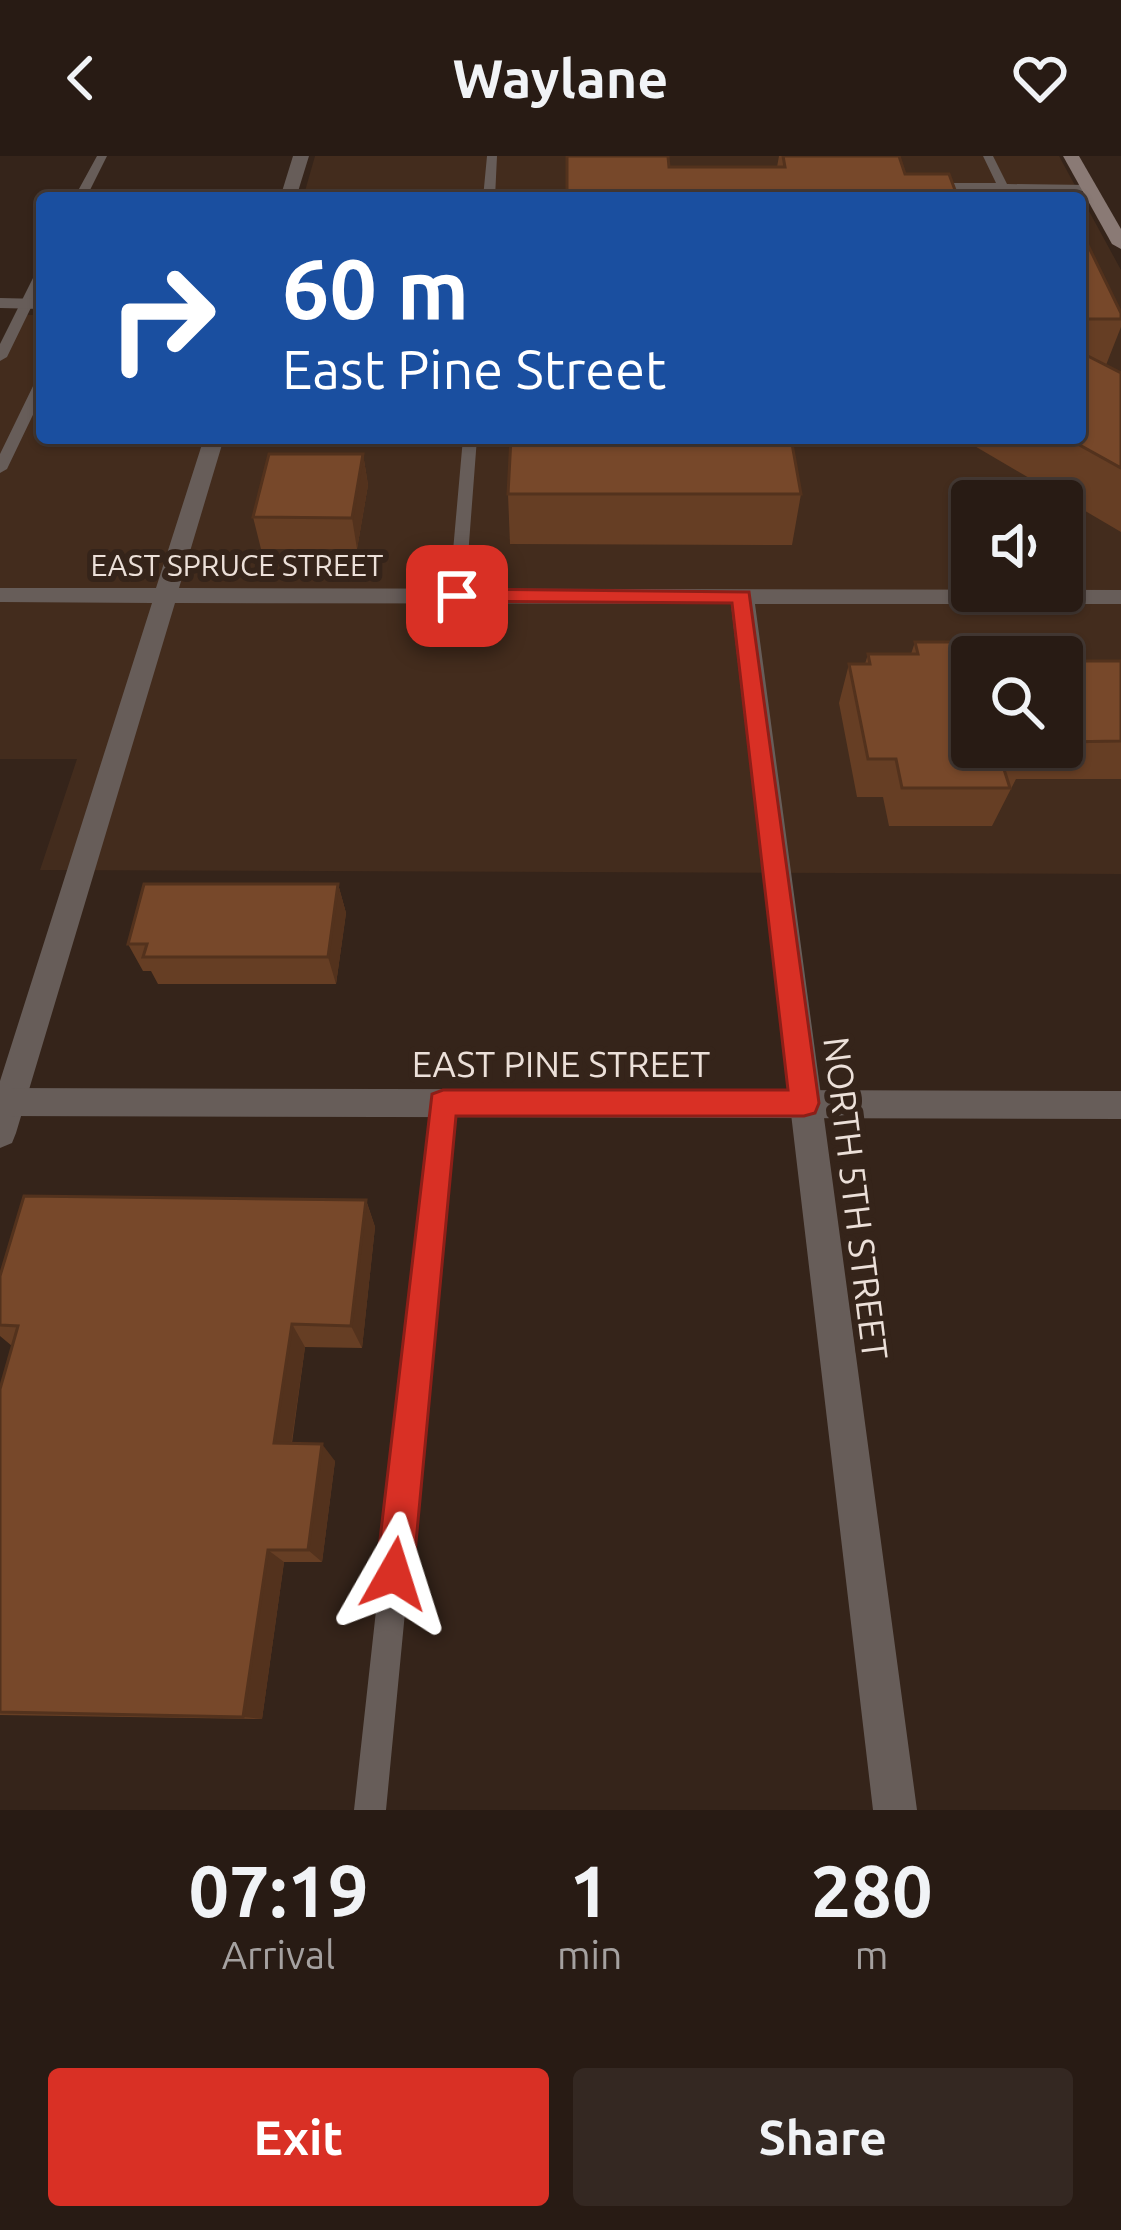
<!DOCTYPE html>
<html lang="en">
<head>
<meta charset="utf-8">
<style>
  :root { --surface:#281b14; --page:#342822; --text:#f1f3f6; --muted:#a5a1a0; --line:#443934; --accent:#d93025 }
  body { margin:0; font-family:Ubuntu,sans-serif; background:var(--page); color:var(--text); height:100vh; display:flex; flex-direction:column; font-size:45px; white-space:nowrap }
  * { box-sizing:border-box; margin:0 }
  p { font-size:39px; color:var(--muted) }
  .icon { flex:none; width:66px; height:66px; fill:none; stroke:currentColor; stroke-width:2; stroke-linecap:round; stroke-linejoin:round }
  .map { position:relative; height:1654px; overflow:hidden }
  .sheet { display:flex; flex-direction:column; background:var(--surface); flex:1 }
  .sheet>* { flex:none }
  .hud { position:absolute; left:36px; top:36px; width:1050px; height:252px; border-radius:12px; box-shadow:0 3px 9px #0004,0 0 0 3px var(--line); background:#1a4fa0; color:#fff; overflow:hidden }
  .tools { position:absolute; left:951px; top:324px; display:grid; gap:24px }
  .tools a { display:grid; place-items:center; width:132px; height:132px; border-radius:12px; background:var(--surface); box-shadow:0 3px 9px #0004,0 0 0 3px var(--line); font-size:60px }
  .pin { position:absolute; display:grid; place-items:center; width:102px; height:102px; color:#fff; margin:-51px; border-radius:24px; box-shadow:0 6px 18px #0006 }
  .me { position:absolute; width:132px; margin:-66px; rotate:6deg; stroke-linejoin:round; filter:drop-shadow(0 0 9px #0008) }
  .turn { display:flex; align-items:center; gap:42px; height:252px; padding:0 48px; font-size:54px }
  .turn .icon { width:156px; height:156px; stroke-width:2.5 }
  .turn b { display:block; font-size:84px; line-height:102px }
  .eta { display:flex; justify-content:space-evenly; align-items:center; height:204px; text-align:center }
  .eta b { font-size:72px; font-weight:700; line-height:84px }
  .action { display:flex; gap:24px; margin-top:auto; padding:24px 48px }
  .action a { flex:1; height:138px; border-radius:12px; background:var(--accent); color:#fff; font-size:48px; font-weight:700; line-height:138px; text-align:center }
  .action a+a { background:var(--page); color:var(--text) }
  header { display:flex; justify-content:space-between; align-items:center; height:156px; padding:0 48px; background:var(--surface); font-size:54px; font-weight:700 }
  .map>svg:first-child { display:block }
  .built { fill:#432c1d; fill-rule:evenodd }
  .lines { fill:none; stroke-linecap:round; stroke-linejoin:round }
  .service { fill:#675d59; fill-rule:evenodd }
  .minor { fill:#675d59; fill-rule:evenodd }
  .tertiary { fill:#675d59; fill-rule:evenodd }
  .secondary { fill:#8a7a75; fill-rule:evenodd }
  .wall { fill:#663e24 }
  .shaded-wall { fill:#53321d }
  .building { fill:#77482a; stroke:#53321d; stroke-width:3 }
  .route { fill:#d93025; stroke:#8d1f18; stroke-width:3 }
  .labels { text-anchor:middle; stroke-width:12; stroke-linejoin:round; paint-order:stroke }
  .far-street-label { font-size:30px; fill:#ece0d9; stroke:#35241a }
  .street-label { font-size:36px; fill:#ece0d9; stroke:#35241a }
</style>
</head>
<body>
<header><svg class="icon" aria-label="back" viewBox="0 0 24 24"><path d="M15 5l-7 7 7 7"/></svg>Waylane<svg class="icon" aria-label="heart" viewBox="0 0 24 24"><path d="M12 20l-8-8c-3-5 5-10 8-4 3-6 11-1 8 4z"/></svg></header>
<div class="map">
<svg width="1121" height="1654" viewBox="0 0 1121 1654">
  <rect width="100%" height="100%" fill="#35241a"/>
  <path class="built" d="M 315,0 L 1059,0 L 1121,114 L 1121,718 L 40,714 L 77,603 L 0,603 L 0,200 L 22,159 L 42,159 L 42,282 L 1080,282 L 1080,42 L 303,42 ZM 972,345 L 1062,345 L 1062,435 L 972,435 ZM 972,501 L 1062,501 L 1062,591 L 972,591 Z"/>
  <g class="lines">
    <path class="service" d="M 97,0 L 107,0 L 86,42 L 74,42 Z
      M 487,0 L 497,0 L 495,42 L 483,42 Z
      M 983,0 L 993,0 L 1007,28 L 1089,29 L 1095,32 L 1089,35 L 927,33 L 921,30 L 927,27 L 996,27 Z
      M 42,112 L 42,129 L 7,201 L 0,205 L 0,188 L 36,116 Z
      M 42,222 L 42,240 L 7,313 L 0,317 L 0,298 L 35,226 Z
      M 463,282 L 477,282 L 465,440 L 457,445 L 449,440 Z
      M 443,937 L 451,940 L 454,947 L 386,1654 L 354,1654 L 432,947 L 435,940 Z"/>
    <path class="minor" d="M 293,0 L 309,0 L 296,42 L 280,42 Z
      M 0,142 L 42,143 L 42,153 L 0,152 Z
      M 204,282 L 224,282 L 179,432 L 1121,434 L 1121,448 L 755,448 L 917,1654 L 873,1654 L 731,448 L 175,447 L 16,977 L 12,987 L 0,992 L 0,925 L 152,447 L 0,446 L 0,432 L 156,432 Z"/>
    <path class="tertiary" d="M 0,932 L 1121,935 L 1121,963 L 0,960 Z"/>
    <path class="secondary" d="M 1063,0 L 1079,0 L 1121,73 L 1121,93 L 1112,88 Z"/>
  </g>
  <path class="wall" d="M 779,0 L 899,0 L 905,18 L 669,11 L 777,11 Z
    M 1080,73 L 1121,157 L 1121,171 L 1106,209 L 1121,217 L 1121,376 L 961,282 L 1080,282 Z
    M 363,298 L 368,329 L 357,393 L 261,393 L 253,361 Z
    M 508,338 L 801,338 L 792,389 L 510,388 Z
    M 915,486 L 972,591 L 1062,591 L 1062,505 L 1121,505 L 1121,623 L 1016,623 L 992,670 L 889,670 L 883,641 L 857,641 L 839,547 L 849,508 L 865,508 L 868,498 L 911,498 Z
    M 338,728 L 346,757 L 336,828 L 158,828 L 151,815 L 143,815 L 128,788 Z
    M 366,1044 L 375,1071 L 362,1192 L 305,1191 L 292,1287 L 335,1305 L 322,1406 L 284,1406 L 262,1563 L 0,1559 L 0,1233 L 12,1190 L 0,1180 L 0,1120 Z"/>
  <path class="shaded-wall" d="M 363,298 L 368,329 L 357,393 L 352,362 Z
    M 338,728 L 346,757 L 336,828 L 328,801 Z
    M 366,1044 L 375,1071 L 362,1192 L 351,1170 Z
    M 292,1168 L 305,1191 L 289,1304 L 274,1287 Z
    M 322,1288 L 335,1305 L 322,1406 L 308,1394 Z
    M 268,1394 L 284,1406 L 262,1563 L 243,1561 Z"/>
  <path class="building" d="M 567,0 L 668,0 L 669,11 L 785,11 L 783,0 L 899,0 L 905,18 L 949,18 L 958,42 L 567,42 Z
    M 1080,73 L 1121,157 L 1121,163 L 1080,163 Z
    M 1080,196 L 1121,217 L 1121,312 L 1067,282 L 1080,282 Z
    M 511,282 L 791,282 L 801,338 L 508,338 Z
    M 269,298 L 363,298 L 352,362 L 253,361 Z
    M 915,486 L 958,486 L 960,497 L 1008,497 L 1009,501 L 972,501 L 972,591 L 1021,591 L 1025,604 L 1001,604 L 1010,632 L 902,632 L 896,603 L 868,603 L 849,508 L 870,508 L 868,498 L 918,498 Z
    M 1062,505 L 1121,505 L 1121,585 L 1062,586 Z
    M 144,728 L 338,728 L 328,801 L 143,801 L 147,788 L 128,788 Z
    M 24,1040 L 366,1044 L 351,1170 L 292,1168 L 274,1287 L 322,1288 L 308,1394 L 268,1394 L 243,1561 L 0,1556 L 0,1233 L 18,1170 L 0,1169 L 0,1120 Z"/>
  <path class="route" d="M 457,433 L 749,436 L 819,947 L 815,957 L 804,960 L 456,960 L 413,1418 L 407,1431 L 394,1437 L 382,1431 L 376,1418 L 432,938 L 443,934 L 788,934 L 732,447 L 449,445 L 449,435 Z"/>
  <g class="labels">
    <g class="far-street-label">
      <text x="237" y="420">EAST SPRUCE STREET</text>
    </g>
    <g class="street-label">
      <text x="561" y="921">EAST PINE STREET</text>
      <text transform="translate(856 1042) rotate(83)" y="13">NORTH 5TH STREET</text>
    </g>
  </g>
</svg>
<div class="tools">
<a><svg class="icon" aria-label="sound" viewBox="0 0 24 24"><path d="M4 9h4l5-4v14l-5-4H4zM17 9q2 3 0 6"/></svg></a>
<a><svg class="icon" aria-label="search" viewBox="0 0 24 24"><circle cx="10" cy="10" r="6"/><path d="M15 15l6 6"/></svg></a>
</div>
<div class="pin" style="left:457px;top:440px;background:#d93025"><svg class="icon" aria-label="arrive" viewBox="0 0 24 24"><path d="M6 21V4h12l-3 4 3 4H6"/></svg></div>
<svg class="me" style="left:394px;top:1418px" viewBox="-20 -20 40 40"><path d="M0-17L14 15 0 8-14 15z" fill="#d93025" stroke="#fff" stroke-width="4"/></svg>
<div class="hud">
<div class="turn"><svg class="icon" aria-label="right" viewBox="0 0 24 24"><path d="M7 20v-9h11M14 6l5 5-5 5"/></svg><div><b>60 m</b>East Pine Street</div></div>
</div>
</div>
<section class="sheet">
<div class="eta">
<div><b>07:19</b><p>Arrival</p></div>
<div><b>1</b><p>min</p></div>
<div><b>280</b><p>m</p></div>
</div>
<div class="action"><a>Exit</a><a>Share</a></div>
</section>
</body>
</html>
